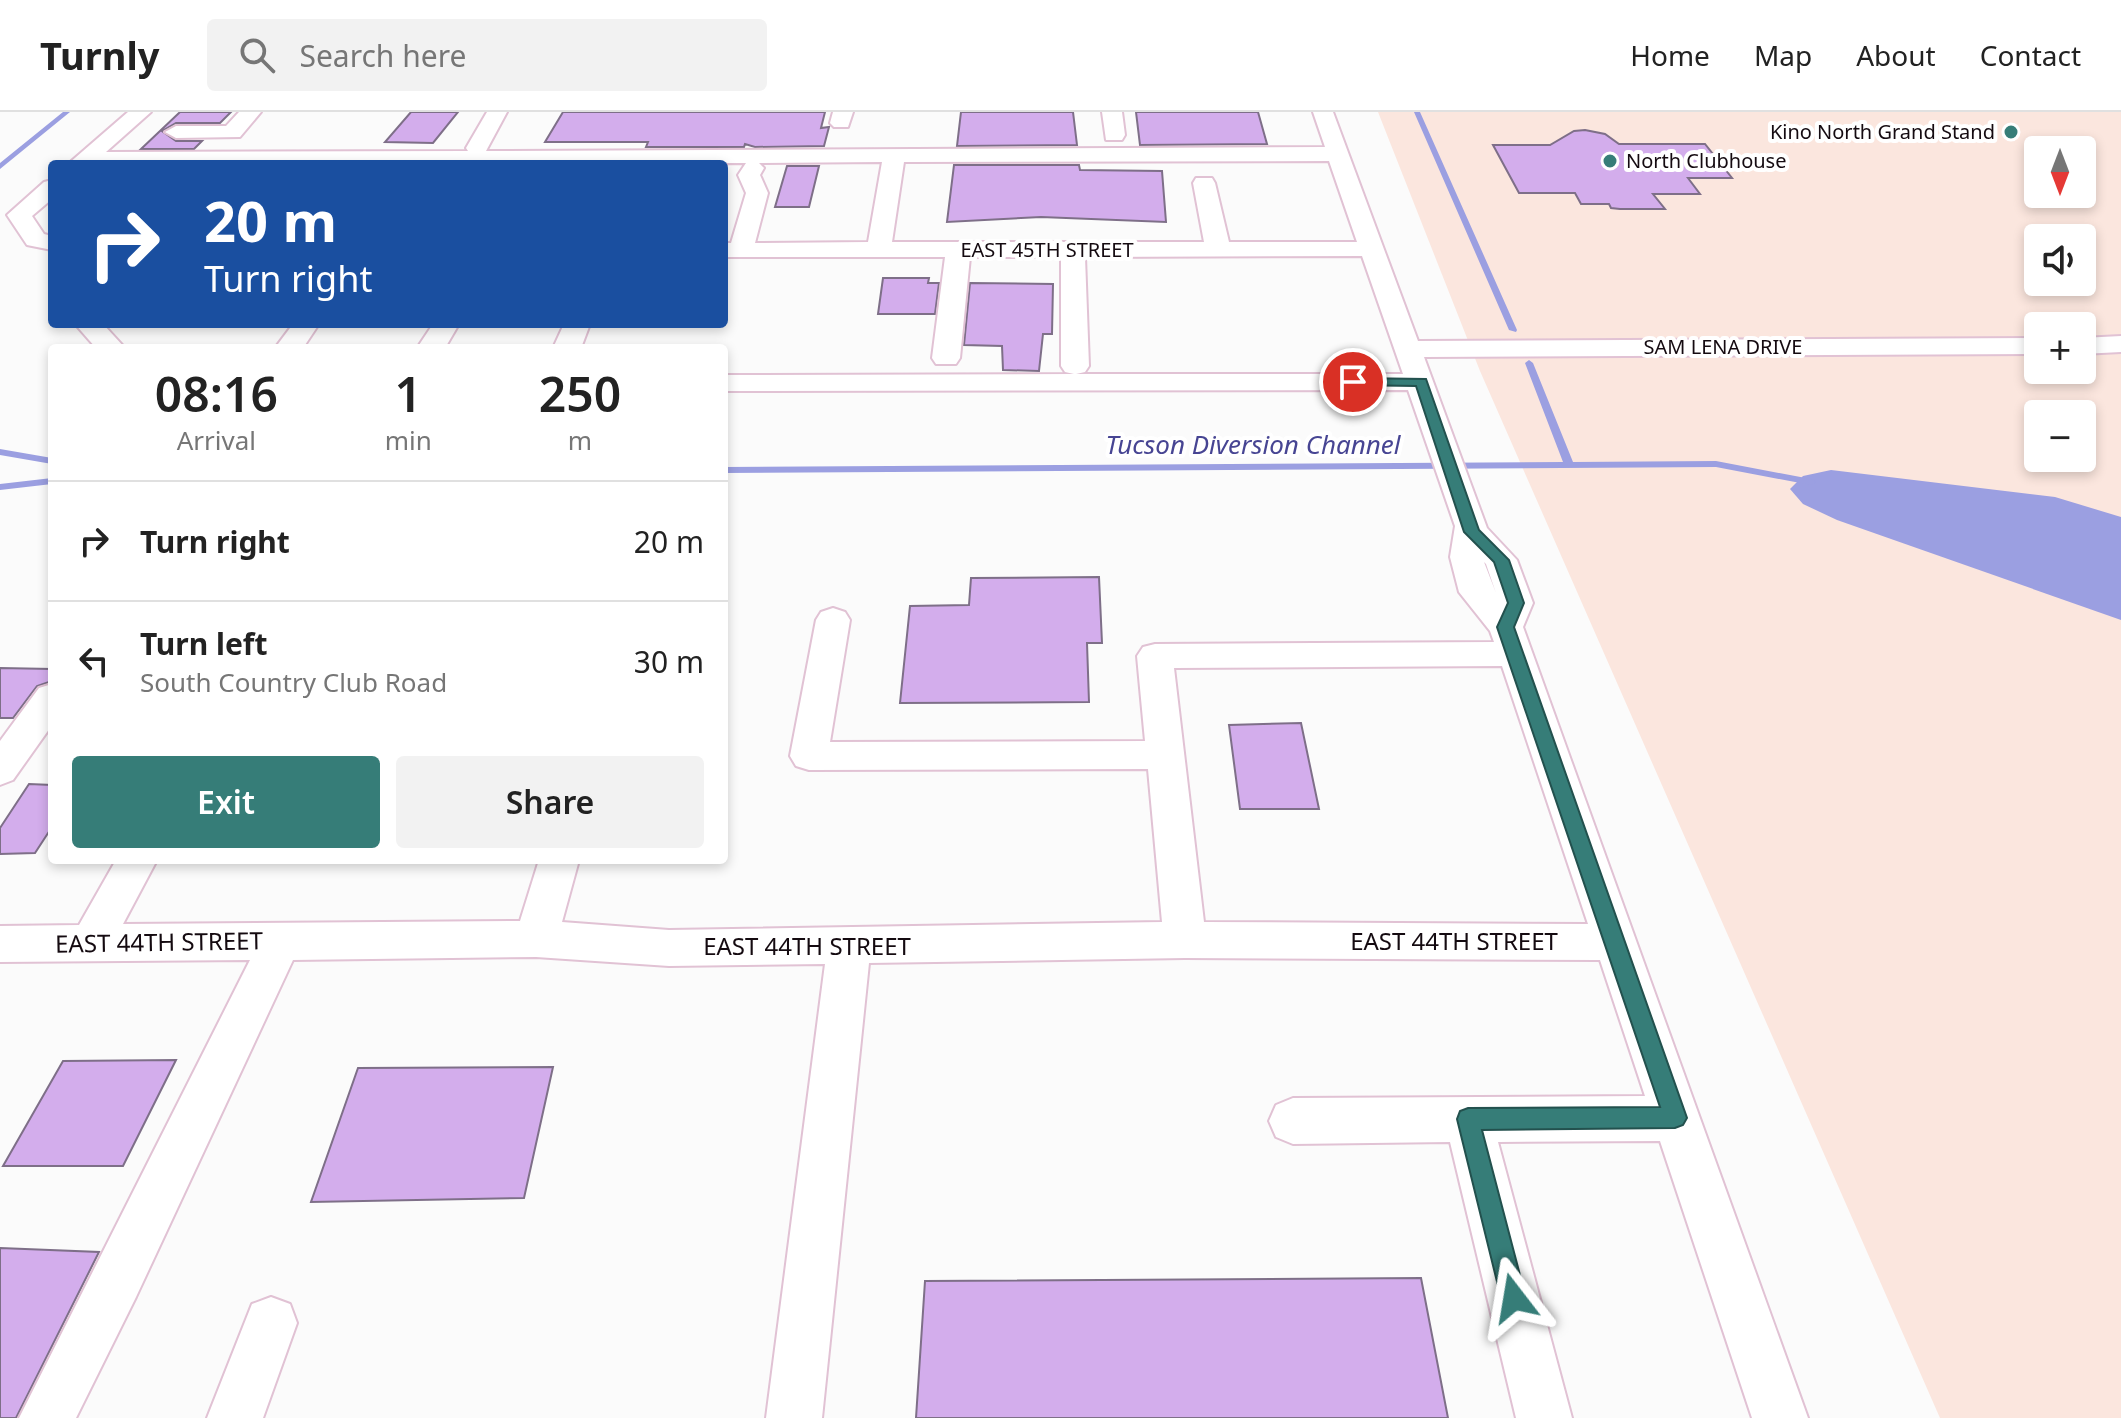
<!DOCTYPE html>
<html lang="en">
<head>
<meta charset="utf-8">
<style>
  :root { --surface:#fff; --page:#f2f2f2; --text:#222; --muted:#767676; --line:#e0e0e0; --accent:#367d78 }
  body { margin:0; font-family:"Noto Sans",sans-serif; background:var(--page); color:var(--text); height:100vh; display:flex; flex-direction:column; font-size:30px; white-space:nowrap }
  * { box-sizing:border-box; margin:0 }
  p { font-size:26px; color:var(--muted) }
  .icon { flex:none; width:44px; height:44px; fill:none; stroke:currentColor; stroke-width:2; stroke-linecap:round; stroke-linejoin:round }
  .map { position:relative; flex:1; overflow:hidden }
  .sheet { position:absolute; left:48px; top:232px; width:680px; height:520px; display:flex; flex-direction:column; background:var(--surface); border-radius:8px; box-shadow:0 4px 12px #0003 }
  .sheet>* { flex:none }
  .banner { position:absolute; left:48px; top:48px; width:680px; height:168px; border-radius:8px; box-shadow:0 4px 12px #0003; background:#1a4fa0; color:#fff; overflow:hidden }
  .needle { width:52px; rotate:180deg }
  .fabs { position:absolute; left:2024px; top:24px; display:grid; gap:16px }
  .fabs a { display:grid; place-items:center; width:72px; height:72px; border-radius:8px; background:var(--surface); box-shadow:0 4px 12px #0003; font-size:40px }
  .pin { position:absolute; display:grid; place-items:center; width:68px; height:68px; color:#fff; margin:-34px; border:4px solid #fff; border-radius:50%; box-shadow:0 2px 8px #0007 }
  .me { position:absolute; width:88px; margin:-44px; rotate:346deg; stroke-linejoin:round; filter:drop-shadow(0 0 6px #0008) }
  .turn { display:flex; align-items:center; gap:28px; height:168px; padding:0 24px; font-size:36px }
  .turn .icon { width:104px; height:104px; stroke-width:2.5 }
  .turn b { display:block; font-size:56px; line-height:68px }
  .eta { display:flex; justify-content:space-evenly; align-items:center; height:136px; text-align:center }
  .eta b { font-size:48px; font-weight:600; line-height:56px }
  .primary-button { display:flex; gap:16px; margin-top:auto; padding:16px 24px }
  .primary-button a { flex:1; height:92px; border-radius:8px; background:var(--accent); color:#fff; font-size:32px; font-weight:600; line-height:92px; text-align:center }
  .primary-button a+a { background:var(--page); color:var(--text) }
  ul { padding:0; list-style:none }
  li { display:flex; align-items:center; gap:24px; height:120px; padding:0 24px; border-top:2px solid var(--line) }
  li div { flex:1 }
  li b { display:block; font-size:30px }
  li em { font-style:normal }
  header { display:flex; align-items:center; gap:48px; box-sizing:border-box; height:112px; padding:0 40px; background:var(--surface); border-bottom:2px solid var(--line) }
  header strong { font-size:38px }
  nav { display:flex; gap:44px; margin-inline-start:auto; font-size:28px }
  .search { width:560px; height:72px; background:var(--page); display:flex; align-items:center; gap:20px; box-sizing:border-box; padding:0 28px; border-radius:8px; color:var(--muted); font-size:30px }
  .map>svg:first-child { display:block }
  .green { fill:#fbe6de; fill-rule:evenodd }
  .water { fill:#9b9fe1 }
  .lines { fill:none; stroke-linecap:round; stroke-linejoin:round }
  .stream { fill:#9b9fe1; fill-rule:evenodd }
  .building { fill:#d3adec; stroke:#7e6f88; stroke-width:2 }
  .minor-casing { stroke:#e1c2d4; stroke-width:4 }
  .minor { fill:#fff; fill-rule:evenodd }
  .route { fill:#367d78; stroke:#23514e; stroke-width:2 }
  .poi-dot { fill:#367d78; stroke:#fff; stroke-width:3 }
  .labels { text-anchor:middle; stroke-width:8; stroke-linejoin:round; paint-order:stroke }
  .far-poi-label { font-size:20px; fill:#140a10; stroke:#fff; text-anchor:end }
  .far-street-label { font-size:20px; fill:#140a10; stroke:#fff }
  .street-label { font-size:24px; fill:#140a10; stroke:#fff }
  .water-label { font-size:26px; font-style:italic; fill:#474593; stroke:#fff }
</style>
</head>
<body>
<header>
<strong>Turnly</strong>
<div class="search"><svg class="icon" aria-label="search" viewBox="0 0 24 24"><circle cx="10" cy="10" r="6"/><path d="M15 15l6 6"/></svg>Search here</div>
<nav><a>Home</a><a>Map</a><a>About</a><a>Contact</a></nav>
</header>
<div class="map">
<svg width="2121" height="1306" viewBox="0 0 2121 1306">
  <rect width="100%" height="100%" fill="#fbfbfb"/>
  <path class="green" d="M 1378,0 L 2121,0 L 2121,1306 L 1940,1306 L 1480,259 ZM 2038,38 L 2082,38 L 2082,82 L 2038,82 ZM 2038,126 L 2082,126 L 2082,170 L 2038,170 ZM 2038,214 L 2082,214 L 2082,258 L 2038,258 ZM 2038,302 L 2082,302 L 2082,346 L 2038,346 Z"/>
  <path class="water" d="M 1831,358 L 2055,385 L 2121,405 L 2121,508 L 1837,408 L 1803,392 L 1790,377 L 1803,364 Z"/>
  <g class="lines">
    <path class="stream" d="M 63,0 L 70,0 L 0,57 L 0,51 Z
      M 1414,0 L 1420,0 L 1517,218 L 1516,220 L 1509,218 Z
      M 1529,248 L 1533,251 L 1573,350 L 1716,349 L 1811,367 L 1816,370 L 1811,373 L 1716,355 L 724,361 L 724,355 L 1563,350 L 1525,251 Z
      M 0,337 L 52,346 L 52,352 L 0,343 Z
      M 52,366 L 52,372 L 0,378 L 0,372 Z"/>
  </g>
  <path class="building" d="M 180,0 L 231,0 L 220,11 L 176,11 L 162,19 L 176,29 L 202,29 L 194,37 L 141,37 Z
    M 411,0 L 458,0 L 433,31 L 385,30 Z
    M 563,0 L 825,0 L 821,16 L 829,15 L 824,34 L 755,35 L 745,32 L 744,35 L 646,35 L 648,30 L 545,30 Z
    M 961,0 L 1073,0 L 1077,33 L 957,34 Z
    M 1136,0 L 1258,0 L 1267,32 L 1140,33 Z
    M 1585,18 L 1605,22 L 1619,32 L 1705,32 L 1732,66 L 1688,66 L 1700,82 L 1653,82 L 1665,97 L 1620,97 L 1611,96 L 1609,92 L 1581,92 L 1575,81 L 1519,81 L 1493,33 L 1550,33 L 1574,19 Z
    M 954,53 L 1079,53 L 1080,58 L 1162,59 L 1166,110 L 1041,105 L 947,110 Z
    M 787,54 L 819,54 L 809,95 L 775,95 Z
    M 883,166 L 929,166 L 928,171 L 939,171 L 935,202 L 878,202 Z
    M 970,171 L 1053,172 L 1052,222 L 1043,222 L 1039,259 L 1003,258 L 1002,234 L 964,233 Z
    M 1099,465 L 1102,531 L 1087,531 L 1089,590 L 900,591 L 910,494 L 969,493 L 971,466 Z
    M 0,556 L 52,557 L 52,569 L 37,574 L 13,606 L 0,606 Z
    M 1301,611 L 1319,697 L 1240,697 L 1229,613 Z
    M 29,672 L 52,673 L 52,715 L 35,741 L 0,742 L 0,716 Z
    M 176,948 L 123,1054 L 3,1054 L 63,949 Z
    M 553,955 L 524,1086 L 311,1090 L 358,956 Z
    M 0,1136 L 99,1140 L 16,1306 L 0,1306 Z
    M 1421,1166 L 1448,1306 L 916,1306 L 925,1169 Z"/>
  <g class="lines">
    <defs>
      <path id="minor" d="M 128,0 L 151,0 L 106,40 L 468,39 L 466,36 L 487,0 L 507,0 L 486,39 L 1325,35 L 1313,0 L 1333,0 L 1418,229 L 2038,226 L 2038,242 L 1424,245 L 1487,416 L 1517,448 L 1533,491 L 1523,515 L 1808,1306 L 1752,1306 L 1660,1029 L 1498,1030 L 1572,1306 L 1516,1306 L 1450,1030 L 1293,1032 L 1276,1025 L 1269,1009 L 1276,993 L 1293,986 L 1645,984 L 1600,848 L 1185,846 L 869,851 L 822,1306 L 766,1306 L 825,852 L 669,854 L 536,845 L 293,848 L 136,1185 L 76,1306 L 19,1306 L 250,848 L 0,850 L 0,814 L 79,813 L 116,748 L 157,748 L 123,812 L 520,809 L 539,748 L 579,748 L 562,810 L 669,818 L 1162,810 L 1148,657 L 809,658 L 796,654 L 790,644 L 816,508 L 821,500 L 833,496 L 845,500 L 850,508 L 830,630 L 1145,629 L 1137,544 L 1143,535 L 1155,532 L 1494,530 L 1490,519 L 1459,480 L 1450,445 L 1455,414 L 1408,278 L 724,279 L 724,263 L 1074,262 L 1065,260 L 1061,254 L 1061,145 L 970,145 L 960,246 L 956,252 L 936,252 L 932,246 L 945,145 L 724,145 L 724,131 L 731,131 L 746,81 L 738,63 L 746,51 L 68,52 ZM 1329,49 L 1357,130 L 1229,130 L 1215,71 L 1212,66 L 1196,66 L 1193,71 L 1204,130 L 892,130 L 904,50 ZM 882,50 L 868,130 L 755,131 L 768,81 L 760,63 L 764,56 L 759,51 ZM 1362,144 L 1403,262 L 1076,262 L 1085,260 L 1089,254 L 1085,145 ZM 1484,450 L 1486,452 L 1496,481 ZM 1502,554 L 1588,812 L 1204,810 L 1174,556 Z
        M 239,0 L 261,0 L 240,25 L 176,26 L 165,20 L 176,14 L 226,14 Z
        M 833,0 L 853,0 L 848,15 L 834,15 L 830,11 Z
        M 1102,0 L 1122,0 L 1125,23 L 1122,28 L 1106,28 Z
        M 52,68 L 52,87 L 32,104 L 44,122 L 52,124 L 52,138 L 27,133 L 7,103 L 44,70 Z
        M 75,212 L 103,212 L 125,236 L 96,236 Z
        M 293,212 L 319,212 L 303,236 L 275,236 Z
        M 433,212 L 459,212 L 445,236 L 417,236 Z
        M 564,212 L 590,212 L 581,236 L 553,236 Z
        M 2121,224 L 2121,240 L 2082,242 L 2082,226 Z
        M 52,572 L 52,613 L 13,668 L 0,673 L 0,629 L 39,576 Z
        M 271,1185 L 290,1192 L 297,1211 L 263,1306 L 207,1306 L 252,1192 Z"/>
    </defs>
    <use href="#minor" class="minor-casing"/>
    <use href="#minor" class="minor"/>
  </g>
  <path class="route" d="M 1353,266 L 1426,267 L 1479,418 L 1509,448 L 1524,491 L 1514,515 L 1687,1006 L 1683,1013 L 1675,1016 L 1482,1018 L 1526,1186 L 1522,1195 L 1514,1199 L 1505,1195 L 1501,1186 L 1457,1007 L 1460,999 L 1468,996 L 1660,995 L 1497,515 L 1508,491 L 1494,450 L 1464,420 L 1416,274 L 1348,273 L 1348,267 Z"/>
  <g class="poi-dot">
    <circle cx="2011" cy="20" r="8"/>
    <circle cx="1610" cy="49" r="8"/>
  </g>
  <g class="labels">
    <g class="far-poi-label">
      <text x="1995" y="27">Kino North Grand Stand</text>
      <text x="1626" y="56" text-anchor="start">North Clubhouse</text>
    </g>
    <g class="far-street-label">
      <text x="1047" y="145">EAST 45TH STREET</text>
      <text x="1723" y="242">SAM LENA DRIVE</text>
    </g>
    <g class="street-label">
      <text x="1454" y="838">EAST 44TH STREET</text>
      <text transform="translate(159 831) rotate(-1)" y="8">EAST 44TH STREET</text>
      <text x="807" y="843">EAST 44TH STREET</text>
    </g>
    <g class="water-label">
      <text x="1253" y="342">Tucson Diversion Channel</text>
    </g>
  </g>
</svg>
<div class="fabs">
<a><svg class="needle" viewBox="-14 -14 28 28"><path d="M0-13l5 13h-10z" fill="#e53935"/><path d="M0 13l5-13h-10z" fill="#767676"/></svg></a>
<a><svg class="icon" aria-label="sound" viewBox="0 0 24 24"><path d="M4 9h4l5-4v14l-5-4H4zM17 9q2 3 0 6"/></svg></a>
<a>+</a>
<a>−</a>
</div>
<div class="pin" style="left:1353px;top:270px;background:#d93025"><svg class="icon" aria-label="arrive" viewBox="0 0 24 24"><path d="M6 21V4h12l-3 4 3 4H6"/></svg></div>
<svg class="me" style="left:1514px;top:1186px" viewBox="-20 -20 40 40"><path d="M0-17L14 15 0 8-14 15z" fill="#367d78" stroke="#fff" stroke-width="4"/></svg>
<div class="banner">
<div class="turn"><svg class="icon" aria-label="right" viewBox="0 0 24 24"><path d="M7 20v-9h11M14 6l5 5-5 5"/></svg><div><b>20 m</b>Turn right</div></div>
</div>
<section class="sheet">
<div class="eta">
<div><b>08:16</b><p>Arrival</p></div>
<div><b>1</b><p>min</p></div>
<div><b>250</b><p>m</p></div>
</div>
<ul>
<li><svg class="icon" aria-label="right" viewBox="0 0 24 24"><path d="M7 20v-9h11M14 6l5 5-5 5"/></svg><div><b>Turn right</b></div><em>20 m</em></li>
<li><svg class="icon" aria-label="left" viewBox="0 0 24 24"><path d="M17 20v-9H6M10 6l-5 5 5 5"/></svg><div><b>Turn left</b><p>South Country Club Road</p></div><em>30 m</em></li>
</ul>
<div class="primary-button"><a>Exit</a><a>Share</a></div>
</section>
</div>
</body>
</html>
